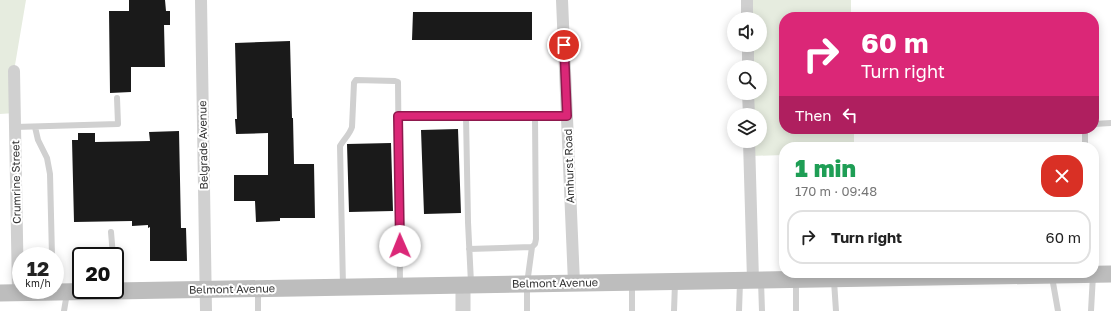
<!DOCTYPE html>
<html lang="en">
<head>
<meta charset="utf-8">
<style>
  :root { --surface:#fff; --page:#f2f2f2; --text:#222; --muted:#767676; --line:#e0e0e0 }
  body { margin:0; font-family:"Golos Text",sans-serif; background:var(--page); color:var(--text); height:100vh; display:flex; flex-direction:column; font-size:15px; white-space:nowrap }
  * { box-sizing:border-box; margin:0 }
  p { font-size:13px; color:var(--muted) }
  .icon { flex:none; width:22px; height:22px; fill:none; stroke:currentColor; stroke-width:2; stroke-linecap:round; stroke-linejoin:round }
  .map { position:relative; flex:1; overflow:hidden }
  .details { position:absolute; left:779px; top:142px; width:320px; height:136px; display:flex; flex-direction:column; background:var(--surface); border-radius:16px; box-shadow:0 2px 10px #0003 }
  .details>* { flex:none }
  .banner { position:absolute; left:779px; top:12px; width:320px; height:122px; border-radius:16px; box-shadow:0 2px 10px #0003; background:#db2777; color:#fff; overflow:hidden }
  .tools { position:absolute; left:727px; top:12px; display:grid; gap:8px }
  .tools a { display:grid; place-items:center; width:40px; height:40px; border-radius:50%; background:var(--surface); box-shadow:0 2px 10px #0003; font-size:20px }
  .speed { position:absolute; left:12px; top:247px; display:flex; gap:8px; font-size:20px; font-weight:700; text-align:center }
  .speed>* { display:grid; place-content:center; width:52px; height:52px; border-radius:50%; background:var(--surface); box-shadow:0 2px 10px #0003; line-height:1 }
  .speed small { font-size:10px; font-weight:400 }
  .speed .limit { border:2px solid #111; border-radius:6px; background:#fff; color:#111 }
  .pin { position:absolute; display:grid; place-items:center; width:34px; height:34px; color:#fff; margin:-17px; border:2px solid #fff; border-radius:50%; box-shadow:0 1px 4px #0007 }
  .me { position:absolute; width:44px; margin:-22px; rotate:359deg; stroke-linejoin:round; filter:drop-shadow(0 0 3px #0008) }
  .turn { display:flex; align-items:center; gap:14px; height:84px; padding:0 16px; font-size:18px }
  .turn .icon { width:52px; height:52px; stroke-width:2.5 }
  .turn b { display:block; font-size:28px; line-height:34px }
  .then { display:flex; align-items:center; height:38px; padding:0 16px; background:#0003; gap:8px; font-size:15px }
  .round { display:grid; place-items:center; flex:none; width:42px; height:42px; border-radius:16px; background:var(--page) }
  .summary { display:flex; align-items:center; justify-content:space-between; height:68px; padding:0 16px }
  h1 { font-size:24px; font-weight:800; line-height:30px; color:#1e9e55 }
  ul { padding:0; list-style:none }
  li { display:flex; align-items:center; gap:12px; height:54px; margin:0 8px 6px; padding:0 8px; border:2px solid var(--line); border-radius:16px }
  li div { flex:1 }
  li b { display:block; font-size:15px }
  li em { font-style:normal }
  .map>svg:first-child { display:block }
  .green { fill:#e6ecdf }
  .building { fill:#1a1a1a }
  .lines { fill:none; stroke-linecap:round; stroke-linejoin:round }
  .service { stroke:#d0d0d0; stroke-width:6 }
  .minor { stroke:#d0d0d0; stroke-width:12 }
  .tertiary { stroke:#d0d0d0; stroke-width:15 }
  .secondary { stroke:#bdbdbd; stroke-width:17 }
  .route-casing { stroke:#8e194d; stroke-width:10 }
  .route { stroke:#db2777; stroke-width:7 }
  .labels { text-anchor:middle; stroke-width:4; stroke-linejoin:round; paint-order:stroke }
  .street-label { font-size:11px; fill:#333; stroke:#fff }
</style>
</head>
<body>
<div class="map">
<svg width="1111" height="311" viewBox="0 0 1111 311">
  <rect width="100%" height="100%" fill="#fff"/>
  <path class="green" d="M 0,0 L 26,0 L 14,71 L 15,113 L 0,114 Z
    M 747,0 L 851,0 L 851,17 L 784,17 L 784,129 L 854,129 L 854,147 L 784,147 L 784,155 L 749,156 L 749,141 L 760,141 L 760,115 L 749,115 L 748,93 L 760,93 L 760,67 L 748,67 L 748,45 L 760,45 L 760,19 L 747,19 Z"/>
  <path class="building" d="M 129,0 L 165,0 L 166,11 L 170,11 L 170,25 L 164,25 L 165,67 L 131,67 L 131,92 L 110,93 L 109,11 L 129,11 Z
    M 413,12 L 532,12 L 532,40 L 412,40 Z
    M 290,41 L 292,118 L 293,118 L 294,164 L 314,164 L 315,218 L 280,218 L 280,221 L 256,222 L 255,201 L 234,201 L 234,175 L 268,175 L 268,133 L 236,134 L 235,119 L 237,119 L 235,43 Z
    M 458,129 L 461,213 L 424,214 L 421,130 Z
    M 179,131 L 181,228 L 186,228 L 187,261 L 150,261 L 150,227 L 148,228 L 148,225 L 132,226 L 132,221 L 74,222 L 72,140 L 78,140 L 78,133 L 95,133 L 95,142 L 150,141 L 149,132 Z
    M 391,143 L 393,211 L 349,212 L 347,144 Z"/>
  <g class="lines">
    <path class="service" d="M 398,116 L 567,116
      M 466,116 L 468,222 L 471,283
      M 1094,124 L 1111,123
      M 15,127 L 118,124 L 117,98
      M 35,127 L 38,140 L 47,158 L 50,174 L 52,256
      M 1085,129 L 1085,147
      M 111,232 L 113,256
      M 532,247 L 535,244 L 536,239 L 535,116
      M 469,249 L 532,247 L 527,284 L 527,311
      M 115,277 L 117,289
      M 1052,277 L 1058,311
      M 761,281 L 762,311
      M 796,281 L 796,311
      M 834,281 L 836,311
      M 632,284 L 632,311
      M 343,286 L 340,146 C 344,139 350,134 352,127 L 354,83 L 356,80 L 395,81 L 398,82 L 400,284
      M 64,311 L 67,293
      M 258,311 L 258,291
      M 674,311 L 675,283
      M 739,311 L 740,282
      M 1091,311 L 1093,275"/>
    <path class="minor" d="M 201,0 L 206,311
      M 562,0 L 574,283
      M 747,0 L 747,19
      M 748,45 L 748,67
      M 14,71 L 18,292
      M 748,93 L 749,115
      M 749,141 L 753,280"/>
    <path class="tertiary" d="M 463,311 L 463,285"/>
    <path class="secondary" d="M 0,293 L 1111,274"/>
  </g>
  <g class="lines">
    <defs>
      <path id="route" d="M 400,246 L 398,116 L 567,116 L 564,45"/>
    </defs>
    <use href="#route" class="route-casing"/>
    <use href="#route" class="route"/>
  </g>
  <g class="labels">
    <g class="street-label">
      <text transform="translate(203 145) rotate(-91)" y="4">Belgrade Avenue</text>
      <text transform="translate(569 166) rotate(-92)" y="4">Amhurst Road</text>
      <text transform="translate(16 182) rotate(-91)" y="4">Crumrine Street</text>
      <text transform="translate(555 283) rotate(-1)" y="4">Belmont Avenue</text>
      <text transform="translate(232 289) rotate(-1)" y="4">Belmont Avenue</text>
    </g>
  </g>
</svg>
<div class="tools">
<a><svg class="icon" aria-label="sound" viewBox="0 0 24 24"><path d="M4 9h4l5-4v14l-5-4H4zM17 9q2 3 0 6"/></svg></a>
<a><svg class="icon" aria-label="search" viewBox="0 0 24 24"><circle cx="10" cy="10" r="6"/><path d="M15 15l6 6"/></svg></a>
<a><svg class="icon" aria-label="layers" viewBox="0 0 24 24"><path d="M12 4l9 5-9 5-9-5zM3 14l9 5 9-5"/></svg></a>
</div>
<div class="speed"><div>12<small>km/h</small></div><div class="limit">20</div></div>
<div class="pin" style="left:564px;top:45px;background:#d93025"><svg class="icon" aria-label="arrive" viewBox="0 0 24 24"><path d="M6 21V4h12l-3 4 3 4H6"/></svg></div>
<svg class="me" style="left:400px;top:246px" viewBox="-20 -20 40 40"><circle r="19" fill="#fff"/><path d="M0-13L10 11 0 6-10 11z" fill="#db2777"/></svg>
<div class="banner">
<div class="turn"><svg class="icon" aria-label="right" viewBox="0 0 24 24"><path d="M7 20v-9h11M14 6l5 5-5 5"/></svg><div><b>60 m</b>Turn right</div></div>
<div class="then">Then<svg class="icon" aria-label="left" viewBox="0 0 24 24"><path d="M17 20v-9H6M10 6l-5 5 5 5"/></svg></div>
</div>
<section class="details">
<div class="summary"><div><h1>1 min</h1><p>170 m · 09:48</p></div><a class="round" style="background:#d93025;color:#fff"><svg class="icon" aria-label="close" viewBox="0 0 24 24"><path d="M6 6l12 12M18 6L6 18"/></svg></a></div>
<ul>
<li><svg class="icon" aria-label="right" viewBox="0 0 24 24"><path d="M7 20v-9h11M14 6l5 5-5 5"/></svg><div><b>Turn right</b></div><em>60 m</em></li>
</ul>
</section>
</div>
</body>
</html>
